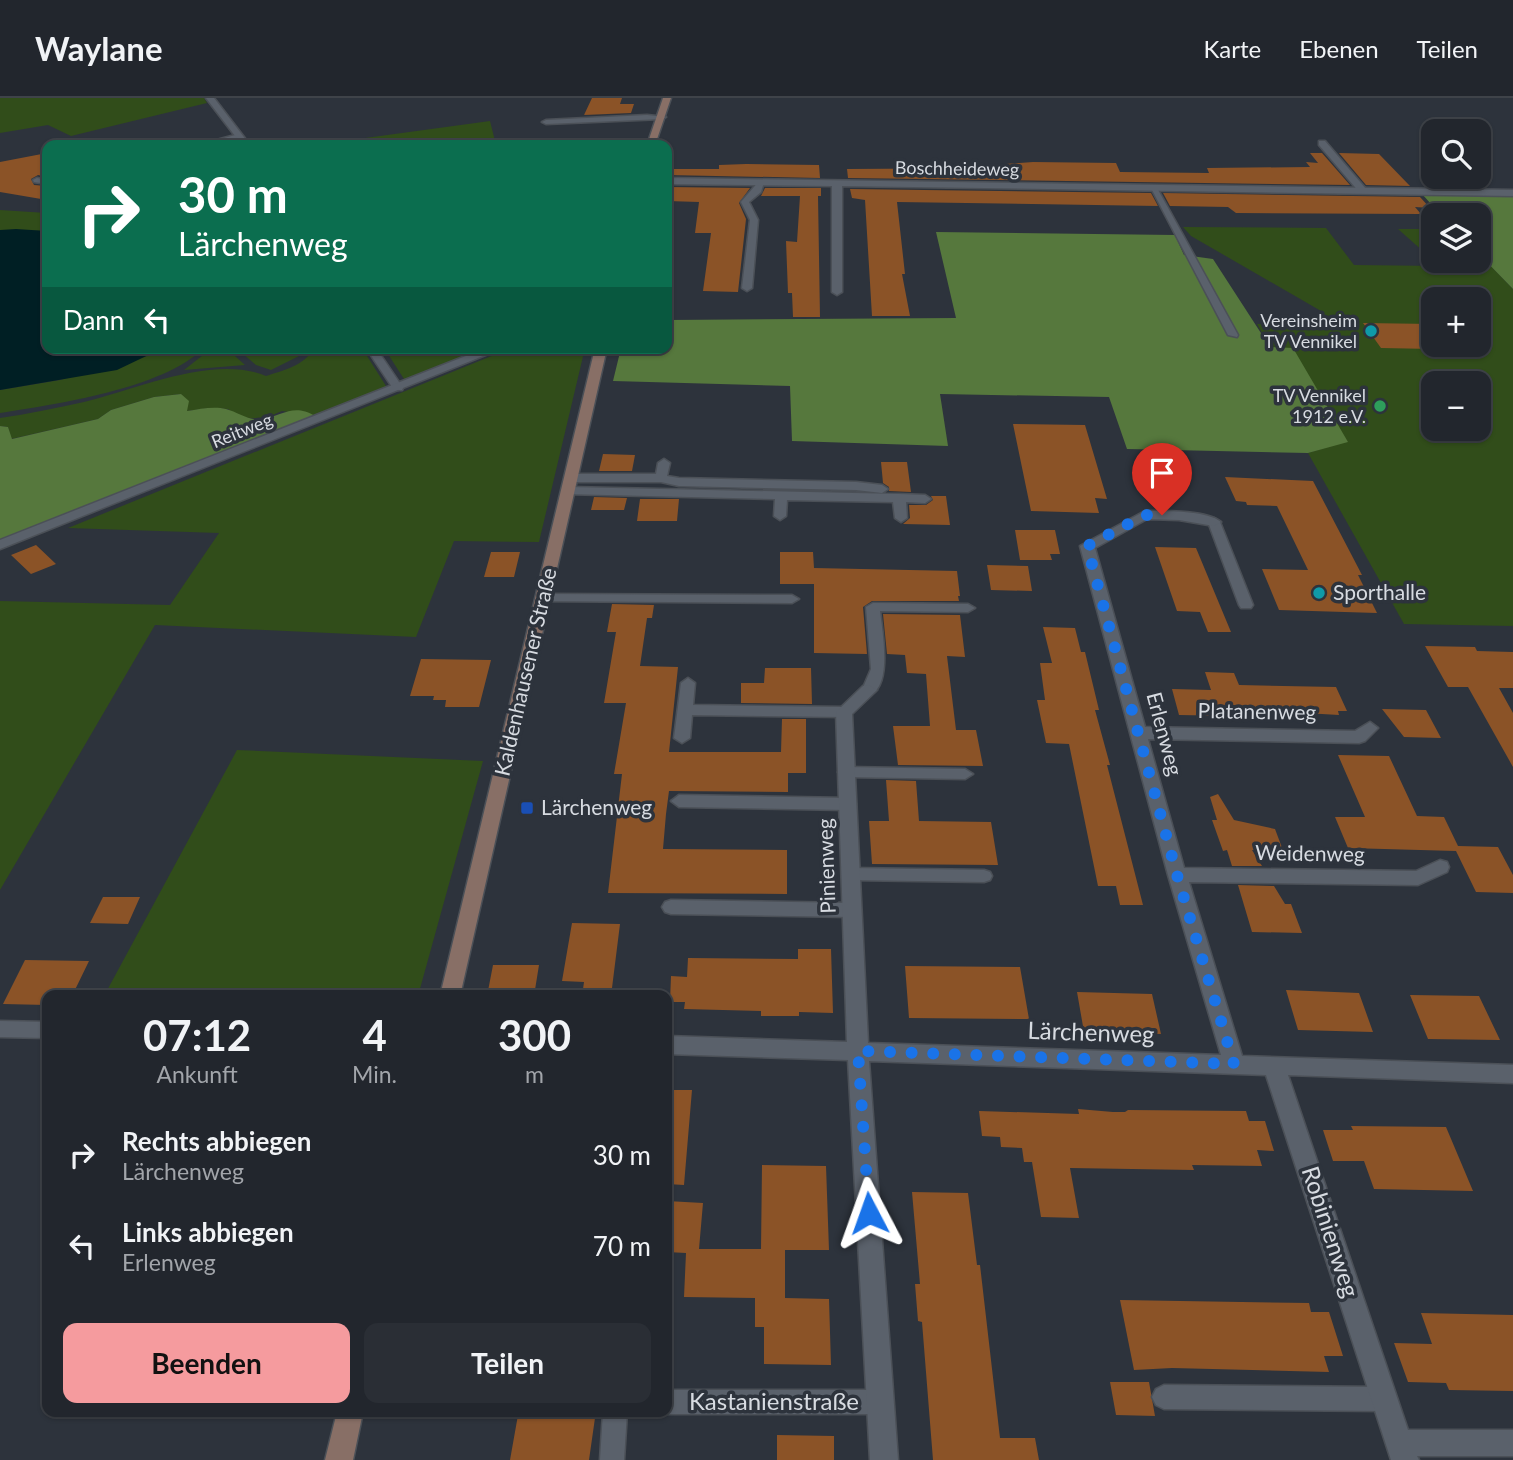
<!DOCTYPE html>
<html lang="de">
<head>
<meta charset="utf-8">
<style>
  :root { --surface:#22262d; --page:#2a2e35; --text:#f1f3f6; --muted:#a2a5aa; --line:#3f4349; --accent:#f59b9e }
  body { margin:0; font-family:Lato,sans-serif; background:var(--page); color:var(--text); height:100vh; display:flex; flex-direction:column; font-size:26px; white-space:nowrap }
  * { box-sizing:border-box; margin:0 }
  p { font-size:23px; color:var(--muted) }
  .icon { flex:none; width:38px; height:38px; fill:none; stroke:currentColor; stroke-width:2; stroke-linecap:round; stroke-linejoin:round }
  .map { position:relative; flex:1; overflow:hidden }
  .panel { position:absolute; left:42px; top:892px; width:630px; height:427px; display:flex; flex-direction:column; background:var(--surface); border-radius:14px; box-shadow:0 2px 5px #0004,0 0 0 2px var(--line) }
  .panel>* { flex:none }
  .banner { position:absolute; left:42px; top:42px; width:630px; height:214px; border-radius:14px; box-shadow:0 2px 5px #0004,0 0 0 2px var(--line); background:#0b6e4f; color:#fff; overflow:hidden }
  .fabs { position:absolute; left:1421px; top:21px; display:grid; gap:14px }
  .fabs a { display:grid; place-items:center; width:70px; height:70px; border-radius:14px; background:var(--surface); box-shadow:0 2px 5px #0004,0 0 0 2px var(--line); font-size:35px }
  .pin { position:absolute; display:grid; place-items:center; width:60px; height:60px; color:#fff; margin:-72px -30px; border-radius:50% 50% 50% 0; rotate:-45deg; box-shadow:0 0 7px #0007 }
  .pin .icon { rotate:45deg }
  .me { position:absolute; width:77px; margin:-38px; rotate:356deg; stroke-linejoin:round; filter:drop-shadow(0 0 5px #0008) }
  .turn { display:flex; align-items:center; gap:24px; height:147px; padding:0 21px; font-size:32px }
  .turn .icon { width:91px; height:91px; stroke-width:2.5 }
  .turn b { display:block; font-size:49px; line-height:60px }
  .then { display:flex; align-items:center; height:66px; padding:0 21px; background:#0003; gap:14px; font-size:26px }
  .eta { display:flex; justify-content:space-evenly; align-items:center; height:119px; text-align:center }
  .eta b { font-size:42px; font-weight:700; line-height:49px }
  .button { display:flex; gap:14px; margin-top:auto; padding:14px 21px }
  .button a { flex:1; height:80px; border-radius:14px; background:var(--accent); color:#111; font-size:28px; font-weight:700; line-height:80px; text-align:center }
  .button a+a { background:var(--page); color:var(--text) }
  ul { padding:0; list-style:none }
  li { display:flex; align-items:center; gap:21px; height:91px; padding:0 21px }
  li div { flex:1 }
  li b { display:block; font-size:26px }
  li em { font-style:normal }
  header { display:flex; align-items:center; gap:42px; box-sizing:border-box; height:98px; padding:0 35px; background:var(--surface); border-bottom:2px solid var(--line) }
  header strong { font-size:33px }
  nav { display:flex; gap:38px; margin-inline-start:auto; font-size:24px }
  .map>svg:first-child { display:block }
  .green { fill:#314d1a; fill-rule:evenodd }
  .forest { fill:#56783d }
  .water { fill:#001f24 }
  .building { fill:#8b5327 }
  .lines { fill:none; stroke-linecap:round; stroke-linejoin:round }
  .lane-casing { stroke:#4b5057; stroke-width:3 }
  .street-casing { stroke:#4b5057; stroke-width:3 }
  .secondary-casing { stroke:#4b5057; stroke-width:3 }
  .lane { fill:#5a616b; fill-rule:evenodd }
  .street { fill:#5a616b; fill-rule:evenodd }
  .secondary { fill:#886f66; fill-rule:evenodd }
  .route { stroke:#1a73e8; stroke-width:12; stroke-dasharray:0 21.6 }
  .culture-dot { fill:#0f9aa8; stroke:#2d333c; stroke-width:2.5 }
  .leisure-dot { fill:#2e9e5b; stroke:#2d333c; stroke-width:2.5 }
  .transit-dot { fill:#1a4fb4; stroke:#2d333c; stroke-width:2.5 }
  .labels { text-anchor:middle; stroke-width:7; stroke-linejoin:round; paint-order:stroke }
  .far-street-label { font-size:18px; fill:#d7dbe1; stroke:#2d333c }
  .far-poi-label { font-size:18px; fill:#d7dbe1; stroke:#2d333c; text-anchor:end }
  .poi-label { font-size:21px; fill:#d7dbe1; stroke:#2d333c; text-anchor:start }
  .street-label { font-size:21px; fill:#d7dbe1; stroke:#2d333c }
  .near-street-label { font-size:24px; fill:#d7dbe1; stroke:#2d333c }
</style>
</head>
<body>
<header>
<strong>Waylane</strong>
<nav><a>Karte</a><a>Ebenen</a><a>Teilen</a></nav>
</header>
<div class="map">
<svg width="1513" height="1362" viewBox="0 0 1513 1362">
  <rect width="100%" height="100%" fill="#2d333c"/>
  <path class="green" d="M 0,0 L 204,0 L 207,5 L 71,38 L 48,27 L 0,35 Z
    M 490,23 L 496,47 L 314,47 Z
    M 0,112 L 47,115 L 47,133 L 0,132 Z
    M 1183,129 L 1326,130 L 1354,167 L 1439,168 L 1434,163 L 1479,163 L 1479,156 L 1513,191 L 1513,528 L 1404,526 L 1308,355 L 1347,343 L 1270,249 L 1257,226 L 1324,227 L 1321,213 L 1191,138 ZM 1433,201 L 1479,201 L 1479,247 L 1433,247 ZM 1433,285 L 1479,285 L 1479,331 L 1433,331 Z
    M 1398,131 L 1433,131 L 1433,162 Z
    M 163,250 L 204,250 C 162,291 57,306 0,315 L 0,292 L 60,282 L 155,256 Z
    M 212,250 L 226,250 L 245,267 L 184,272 Z
    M 236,250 L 304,250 L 301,257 L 271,272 L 256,267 Z
    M 314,250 L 362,250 L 386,288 L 384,292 L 315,318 L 282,313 L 263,321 L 238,319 L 228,311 L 210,310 L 187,313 L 181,296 L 154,299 L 111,312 L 98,321 L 11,341 L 8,329 L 0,328 L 0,320 C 28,316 56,310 84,304 C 137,291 214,256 266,278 C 284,272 304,268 314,250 Z
    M 384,250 L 490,250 L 410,282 L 404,281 Z
    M 511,250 L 585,250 L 539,444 L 454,443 L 416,539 L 155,527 L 0,792 L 0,503 L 170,507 L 219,435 L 68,430 Z
    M 237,652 L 483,663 L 418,898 L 104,898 Z"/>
  <path class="forest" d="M 1422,96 L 1513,97 L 1513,191 L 1479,156 L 1479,117 L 1441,117 Z
    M 936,134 L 1175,137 L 1184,157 L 1213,161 L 1270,249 L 1293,250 L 1348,344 L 1308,355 L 1127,351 L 1109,299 L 940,296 L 948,348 L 792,343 L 790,288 L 613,283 L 621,250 L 667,250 L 667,222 L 956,220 Z
    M 181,296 L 189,303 L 187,313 C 200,311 214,308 226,311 C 238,314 248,323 262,321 C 283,318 293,305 315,318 L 0,442 L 0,328 L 8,329 L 12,341 L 98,321 L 111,312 L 154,299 Z"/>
  <path class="water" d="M 16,131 L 47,133 L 47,250 L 163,250 L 117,272 L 0,292 L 0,132 Z"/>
  <path class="building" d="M 592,0 L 622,0 L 620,6 L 634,6 L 631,15 L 584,17 Z
    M 47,55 L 47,79 L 38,77 L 31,81 L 34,87 L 47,88 L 47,102 L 0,94 L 0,64 Z
    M 1310,55 L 1322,55 L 1350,87 L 848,80 L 847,71 L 1006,70 L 1005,66 L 1033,64 L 1116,65 L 1120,74 L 1209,75 L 1207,70 L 1310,69 L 1306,64 L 1318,65 Z
    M 1339,55 L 1379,56 L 1410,88 L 1366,87 Z
    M 746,66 L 819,67 L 820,80 L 667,77 L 667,71 L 719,71 L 719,67 Z
    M 667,89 L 750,90 L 739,105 L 746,121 L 738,194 L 703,193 L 711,135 L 695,135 L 699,104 L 667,103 Z
    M 765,90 L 821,90 L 821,98 L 818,98 L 820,219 L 793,219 L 792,195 L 788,195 L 786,143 L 797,144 L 800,98 L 761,98 Z
    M 850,91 L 1151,95 L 1158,108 L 897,104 L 905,176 L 902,176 L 910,218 L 872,218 L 865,102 L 852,100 Z
    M 1163,95 L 1420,99 L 1430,110 L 1415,109 L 1421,116 L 1236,115 L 1228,109 L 1170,108 Z
    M 1363,225 L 1433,226 L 1433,251 L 1381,250 Z
    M 1013,326 L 1085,327 L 1107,401 L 1095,400 L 1099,415 L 1031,413 Z
    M 603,356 L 635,357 L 632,373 L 599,373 Z
    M 881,364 L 907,364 L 911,394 L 889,393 L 889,389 L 883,385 Z
    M 1225,379 L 1313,383 L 1362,477 L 1358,477 L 1377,515 L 1279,512 L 1262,471 L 1308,472 L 1277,408 L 1247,407 L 1246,404 L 1236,403 Z
    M 931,398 L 946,398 L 950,427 L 903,426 L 910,420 L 909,407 L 926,407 L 933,402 Z
    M 594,399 L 627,400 L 624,412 L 591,412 Z
    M 640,401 L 679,401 L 677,423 L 637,423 Z
    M 1015,432 L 1055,432 L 1060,456 L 1050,456 L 1052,462 L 1020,462 Z
    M 36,447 L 56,466 L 31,476 L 11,457 Z
    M 1155,449 L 1196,450 L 1231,534 L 1208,534 L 1200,514 L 1177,513 Z
    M 491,454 L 520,454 L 514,479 L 484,479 Z
    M 780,454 L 813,454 L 814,470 L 957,473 L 960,498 L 958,498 L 959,503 L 872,503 L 863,509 L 867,556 L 814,555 L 814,486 L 780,486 Z
    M 987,467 L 1028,468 L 1032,493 L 991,492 Z
    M 612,506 L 654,507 L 652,520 L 647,520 L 640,568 L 678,569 L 669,654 L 781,654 L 782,621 L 806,621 L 806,675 L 788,675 L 788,694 L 669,693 L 666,716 L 663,751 L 787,752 L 787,796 L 608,795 L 622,676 L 614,676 L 626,605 L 604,605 L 616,534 L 607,534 Z
    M 883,516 L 960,517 L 965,559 L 947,558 L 956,632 L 976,632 L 983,668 L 898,667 L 893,628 L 930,628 L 926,576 L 907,575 L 905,557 L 887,556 Z
    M 1043,529 L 1075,530 L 1081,554 L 1085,554 L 1099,612 L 1095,612 L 1110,667 L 1107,667 L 1143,807 L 1120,807 L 1116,788 L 1098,788 L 1069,646 L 1046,645 L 1037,602 L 1045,602 L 1040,565 L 1052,565 Z
    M 1425,548 L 1475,549 L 1477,553 L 1513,554 L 1513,590 L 1499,590 L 1513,615 L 1513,669 L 1468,589 L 1448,589 Z
    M 421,561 L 491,562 L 479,609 L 445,609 L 446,602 L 433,602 L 434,598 L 410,598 Z
    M 765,570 L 811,570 L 812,606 L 741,605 L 741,585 L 764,585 Z
    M 1205,574 L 1234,575 L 1239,587 L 1336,589 L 1347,613 L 1338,613 L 1339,617 L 1233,611 L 1235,618 L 1179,617 L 1172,591 L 1211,592 Z
    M 1382,611 L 1426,612 L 1441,640 L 1404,639 Z
    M 1338,657 L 1389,658 L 1417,718 L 1444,719 L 1458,748 L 1498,749 L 1513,777 L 1513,795 L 1476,794 L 1456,753 L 1348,750 L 1335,719 L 1365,719 Z
    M 886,682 L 916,683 L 919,723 L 991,724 L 998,767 L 872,766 L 869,723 L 889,723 Z
    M 1218,696 L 1234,722 L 1275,731 L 1284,755 L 1252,752 L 1262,768 L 1232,768 L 1227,752 L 1223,753 L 1212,722 L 1217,722 L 1210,699 Z
    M 1238,787 L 1274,788 L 1285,806 L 1291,806 L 1302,835 L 1252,834 Z
    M 103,799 L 140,799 L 128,826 L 90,825 Z
    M 572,825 L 620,826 L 611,898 L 582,898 L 584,884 L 562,883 Z
    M 798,851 L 831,851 L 833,915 L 799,914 L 799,918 L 761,918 L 761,913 L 684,911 L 685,904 L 670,904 L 671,878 L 687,879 L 688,860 L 798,861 Z
    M 25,862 L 89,863 L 72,898 L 47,898 L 47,907 L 3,906 Z
    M 493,867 L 539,867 L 534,898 L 487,898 Z
    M 905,868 L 1020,869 L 1029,921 L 909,920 Z
    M 1286,892 L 1359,895 L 1373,934 L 1298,932 Z
    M 1077,894 L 1152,896 L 1161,936 L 1084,934 Z
    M 1410,897 L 1479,898 L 1500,942 L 1428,941 Z
    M 667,992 L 692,992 L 684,1087 L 667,1086 Z
    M 1078,1011 L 1113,1014 L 1125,1014 L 1128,1012 L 1246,1013 L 1249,1023 L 1265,1023 L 1274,1053 L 1257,1052 L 1262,1068 L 1192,1067 L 1194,1072 L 1070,1070 L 1079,1120 L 1041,1119 L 1032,1064 L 1024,1064 L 1022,1050 L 1001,1049 L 1000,1039 L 982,1038 L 979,1013 L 1079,1016 Z
    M 1351,1028 L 1446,1029 L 1473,1093 L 1374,1091 L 1364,1063 L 1333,1063 L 1323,1032 L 1353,1032 Z
    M 762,1067 L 826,1068 L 829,1152 L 785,1152 L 785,1200 L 829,1201 L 831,1267 L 764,1266 L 764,1229 L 755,1229 L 755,1200 L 684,1199 L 686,1155 L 667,1154 L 667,1103 L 703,1105 L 699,1151 L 761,1151 Z
    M 912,1094 L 968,1095 L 977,1167 L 980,1167 L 1000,1340 L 1035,1340 L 1039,1362 L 933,1362 L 922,1224 L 918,1223 L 915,1186 L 920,1186 Z
    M 1120,1202 L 1309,1205 L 1311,1214 L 1329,1214 L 1343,1258 L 1324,1258 L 1329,1274 L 1172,1270 L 1134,1272 Z
    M 1421,1215 L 1513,1217 L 1513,1293 L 1449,1292 L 1446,1285 L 1408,1284 L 1394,1245 L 1432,1246 Z
    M 1110,1284 L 1149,1284 L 1155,1318 L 1116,1317 Z
    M 518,1317 L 595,1320 L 589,1362 L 510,1362 Z
    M 777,1337 L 834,1338 L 834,1362 L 777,1362 Z"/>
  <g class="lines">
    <defs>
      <path id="lane" d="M 647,17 L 666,19 L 662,21 L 546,26 L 542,24 L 546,22 Z
        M 239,36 L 242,40 L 210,47 L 198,47 Z
        M 1319,43 L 1325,43 L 1366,91 L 1366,95 L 1360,95 L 1319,47 Z
        M 37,80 L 47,82 L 47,86 L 34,84 L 33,82 Z
        M 760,82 L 764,84 L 761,94 L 749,104 L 758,122 L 752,190 L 747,193 L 742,190 L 750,122 L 741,104 Z
        M 1150,88 L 1157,90 L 1238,237 L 1237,239 L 1228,237 Z
        M 366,250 L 376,250 L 403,290 L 402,292 L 394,292 Z
        M 664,361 L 670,365 L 667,378 L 679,380 L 856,384 L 882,387 L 888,391 L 882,395 L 856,392 L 679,388 L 661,384 L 571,384 L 565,380 L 571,376 L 656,376 L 658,365 Z
        M 568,389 L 899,396 L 925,397 L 931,401 L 925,405 L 906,404 L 907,420 L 901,424 L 895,420 L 893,404 L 787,402 L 786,418 L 780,422 L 774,418 L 775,401 L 564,396 L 562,393 Z
        M 1214,420 L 1220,424 L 1253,507 L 1251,510 L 1241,510 L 1239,507 L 1208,424 Z
        M 543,496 L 792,497 L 799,501 L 792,505 L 538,503 L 536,500 Z
        M 873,505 L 968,506 L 975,510 L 968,514 L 880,513 C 882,532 893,589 869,597 L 862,592 L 871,571 L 866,509 Z
        M 688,580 L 695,585 L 693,607 L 844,609 L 851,614 L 844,619 L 692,617 L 690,640 L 682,645 L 674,640 L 681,585 Z
        M 846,669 L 965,671 L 973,676 L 965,681 L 846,679 L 838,674 Z
        M 679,697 L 848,700 L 856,706 L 848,712 L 679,709 L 671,703 Z
        M 851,770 L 984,772 L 990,774 L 992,778 L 990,782 L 984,784 L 851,782 L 845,780 L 843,776 L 845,772 Z
        M 671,802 L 852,805 L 858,807 L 861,812 L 858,817 L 852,819 L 671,816 L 665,814 L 662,809 L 665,804 Z
        M 0,923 L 47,924 L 47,940 L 0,939 Z
        M 1164,1287 L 1385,1289 L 1393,1293 L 1397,1301 L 1393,1309 L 1385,1313 L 1164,1311 L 1156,1307 L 1152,1299 L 1156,1291 Z
        M 667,1292 L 881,1292 L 889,1296 L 893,1304 L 889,1312 L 881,1316 L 667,1316 L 663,1314 L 667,1314 Z
        M 603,1314 L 627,1314 L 624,1362 L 600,1362 Z"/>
      <path id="street" d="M 206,0 L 214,0 L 250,47 L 242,47 Z
        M 667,80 L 1513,92 L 1513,98 L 842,88 L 842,194 L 837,197 L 832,194 L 832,88 L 667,86 Z
        M 486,250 L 503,250 L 0,451 L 0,442 Z
        M 1145,413 C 1165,413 1206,412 1221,424 L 1214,428 L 1179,422 L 1147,421 L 1095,450 L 1145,629 L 1355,633 L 1370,624 L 1378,630 L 1365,643 L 1359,645 L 1148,641 L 1184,770 L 1416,773 L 1440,762 L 1447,764 L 1449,769 L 1447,774 L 1418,787 L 1189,784 L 1242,958 L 1513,967 L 1513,985 L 1288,977 L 1408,1332 L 1513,1332 L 1513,1358 L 1417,1358 L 1419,1362 L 1391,1362 L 1266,977 L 869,963 L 898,1362 L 870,1362 L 848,962 L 667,956 L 667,938 L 847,944 L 836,614 L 863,588 L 869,587 L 877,592 L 852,616 L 868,945 L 1221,957 L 1168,777 L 1080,448 Z"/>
      <path id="secondary" d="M 663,0 L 671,0 L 655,47 L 647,47 Z
        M 595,250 L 607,250 L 460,898 L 440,898 Z
        M 337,1314 L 363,1314 L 353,1362 L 325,1362 Z"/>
    </defs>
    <use href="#lane" class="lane-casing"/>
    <use href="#street" class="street-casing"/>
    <use href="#secondary" class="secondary-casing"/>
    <use href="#lane" class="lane"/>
    <use href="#street" class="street"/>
    <use href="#secondary" class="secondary"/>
  </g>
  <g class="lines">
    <path class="route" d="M 869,1115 L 858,953 L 1234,966 L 1177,777 L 1087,448 L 1145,417 L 1162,417"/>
  </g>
  <g class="culture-dot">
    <circle cx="1371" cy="233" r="7"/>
    <circle cx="1319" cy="495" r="7"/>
  </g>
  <circle class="leisure-dot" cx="1380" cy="308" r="7"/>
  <rect class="transit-dot" x="520" y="703" width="14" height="14" rx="3.5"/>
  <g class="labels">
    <g class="far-street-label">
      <text transform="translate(957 71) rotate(1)" y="6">Boschheideweg</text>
      <text transform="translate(242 333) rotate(-22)" y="6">Reitweg</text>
    </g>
    <g class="far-poi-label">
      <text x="1357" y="229">Vereinsheim<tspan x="1357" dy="21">TV Vennikel</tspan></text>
      <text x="1366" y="304">TV Vennikel<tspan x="1366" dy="21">1912 e.V.</tspan></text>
    </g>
    <g class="poi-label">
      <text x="1333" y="502">Sporthalle</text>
      <text x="541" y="717">Lärchenweg</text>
    </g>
    <g class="street-label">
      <text transform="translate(526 574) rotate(-77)" y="7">Kaldenhausener Straße</text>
      <text transform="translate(1257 614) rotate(1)" y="7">Platanenweg</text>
      <text transform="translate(1164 636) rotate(75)" y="7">Erlenweg</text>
      <text transform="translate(1310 756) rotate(1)" y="7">Weidenweg</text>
      <text transform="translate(827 768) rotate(-92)" y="7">Pinienweg</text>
    </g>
    <g class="near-street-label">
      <text transform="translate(1091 935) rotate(2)" y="8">Lärchenweg</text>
      <text transform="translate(1330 1134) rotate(72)" y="8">Robinienweg</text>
      <text x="774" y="1312">Kastanienstraße</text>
    </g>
  </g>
</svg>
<div class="fabs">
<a><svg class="icon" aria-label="search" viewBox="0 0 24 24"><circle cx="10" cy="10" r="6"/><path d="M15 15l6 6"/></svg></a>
<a><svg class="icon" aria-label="layers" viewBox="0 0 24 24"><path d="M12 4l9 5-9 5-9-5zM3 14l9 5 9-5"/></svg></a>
<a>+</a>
<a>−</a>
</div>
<div class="pin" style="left:1162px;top:417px;background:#d93025"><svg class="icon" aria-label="arrive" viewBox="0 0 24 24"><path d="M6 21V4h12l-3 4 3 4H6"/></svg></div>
<svg class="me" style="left:869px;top:1115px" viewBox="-20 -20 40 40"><path d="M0-17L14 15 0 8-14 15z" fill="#1a73e8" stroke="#fff" stroke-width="4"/></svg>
<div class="banner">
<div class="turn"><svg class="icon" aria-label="right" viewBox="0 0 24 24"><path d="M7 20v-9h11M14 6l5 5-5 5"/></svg><div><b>30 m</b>Lärchenweg</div></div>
<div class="then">Dann<svg class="icon" aria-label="left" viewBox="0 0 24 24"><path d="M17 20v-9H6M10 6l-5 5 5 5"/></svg></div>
</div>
<section class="panel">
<div class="eta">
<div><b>07:12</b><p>Ankunft</p></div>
<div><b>4</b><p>Min.</p></div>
<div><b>300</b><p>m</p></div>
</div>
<ul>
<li><svg class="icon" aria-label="right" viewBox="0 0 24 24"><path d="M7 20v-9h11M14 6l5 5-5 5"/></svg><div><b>Rechts abbiegen</b><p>Lärchenweg</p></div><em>30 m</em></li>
<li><svg class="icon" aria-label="left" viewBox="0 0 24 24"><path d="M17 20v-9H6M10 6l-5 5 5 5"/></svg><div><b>Links abbiegen</b><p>Erlenweg</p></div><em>70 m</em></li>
</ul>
<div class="button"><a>Beenden</a><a>Teilen</a></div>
</section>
</div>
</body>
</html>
